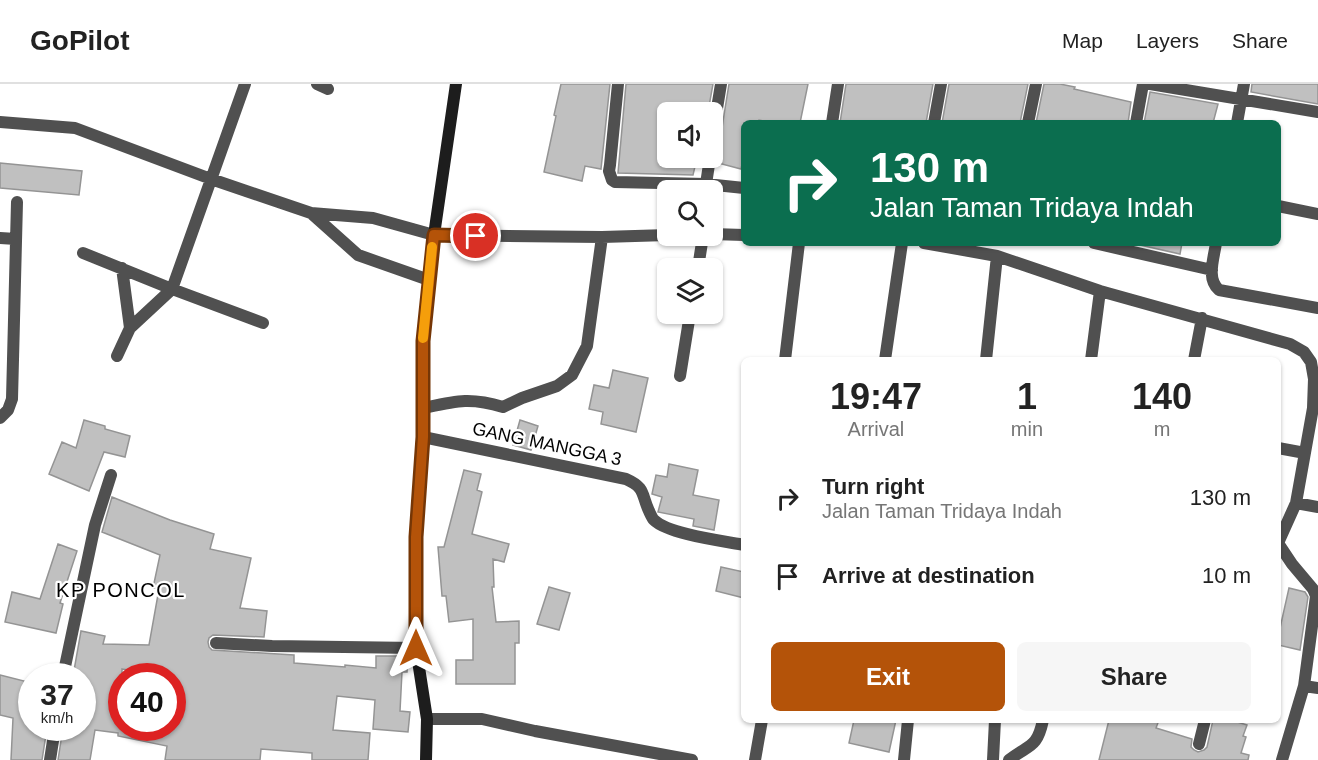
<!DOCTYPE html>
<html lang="en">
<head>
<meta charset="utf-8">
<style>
  :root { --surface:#fff; --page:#f6f6f6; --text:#222; --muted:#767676; --line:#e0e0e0; --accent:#b45309 }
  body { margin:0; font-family:Helvetica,sans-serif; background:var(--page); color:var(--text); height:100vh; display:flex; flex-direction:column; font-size:22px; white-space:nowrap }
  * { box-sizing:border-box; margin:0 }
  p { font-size:20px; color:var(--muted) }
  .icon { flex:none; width:33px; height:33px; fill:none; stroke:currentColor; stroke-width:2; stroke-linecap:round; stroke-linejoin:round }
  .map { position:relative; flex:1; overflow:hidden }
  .side { position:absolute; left:741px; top:273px; width:540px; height:366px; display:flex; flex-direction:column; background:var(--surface); border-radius:9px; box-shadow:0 2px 4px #0004 }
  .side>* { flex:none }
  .banner { position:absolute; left:741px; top:36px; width:540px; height:126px; border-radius:9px; box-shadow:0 2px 4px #0004; background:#0b6e4f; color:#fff; overflow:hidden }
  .controls { position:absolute; left:657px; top:18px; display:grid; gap:12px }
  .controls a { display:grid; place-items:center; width:66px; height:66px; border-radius:9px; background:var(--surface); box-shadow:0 2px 4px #0004; font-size:30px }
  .speed { position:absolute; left:18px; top:579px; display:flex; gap:12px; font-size:30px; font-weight:700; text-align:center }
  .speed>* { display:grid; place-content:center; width:78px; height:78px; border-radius:50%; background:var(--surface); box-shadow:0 2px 4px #0004; line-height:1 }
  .speed small { font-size:15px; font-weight:400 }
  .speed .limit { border:9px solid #d22; background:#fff; color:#111 }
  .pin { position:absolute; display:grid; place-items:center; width:51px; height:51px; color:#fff; margin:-26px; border:3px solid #fff; border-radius:50%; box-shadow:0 2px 6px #0007 }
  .me { position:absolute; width:66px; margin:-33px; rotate:0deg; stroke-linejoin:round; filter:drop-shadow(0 0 4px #0008) }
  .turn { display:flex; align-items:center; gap:21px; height:126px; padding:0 30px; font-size:27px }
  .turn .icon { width:78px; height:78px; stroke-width:2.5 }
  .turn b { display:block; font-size:42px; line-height:51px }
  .eta { display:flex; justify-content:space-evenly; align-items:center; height:102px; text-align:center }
  .eta b { font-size:36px; font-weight:700; line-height:42px }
  .primary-button { display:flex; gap:12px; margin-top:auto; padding:12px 30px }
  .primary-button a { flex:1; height:69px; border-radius:9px; background:var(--accent); color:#fff; font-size:24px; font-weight:700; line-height:69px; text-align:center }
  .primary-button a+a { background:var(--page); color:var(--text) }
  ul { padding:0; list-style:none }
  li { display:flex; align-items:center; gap:18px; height:78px; padding:0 30px }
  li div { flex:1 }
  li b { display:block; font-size:22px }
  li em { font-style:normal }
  header { display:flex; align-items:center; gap:36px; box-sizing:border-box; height:84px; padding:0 30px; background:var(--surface); border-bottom:2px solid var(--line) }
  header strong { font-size:28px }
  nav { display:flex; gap:33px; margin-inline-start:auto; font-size:21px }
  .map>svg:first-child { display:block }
  .building { fill:#c0c0c0; stroke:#949494; stroke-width:1.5; fill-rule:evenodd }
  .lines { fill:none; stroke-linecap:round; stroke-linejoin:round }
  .street { stroke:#505050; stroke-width:12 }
  .secondary { stroke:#1d1d1d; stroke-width:12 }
  .route-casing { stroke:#753606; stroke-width:15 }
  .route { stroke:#b45309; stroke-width:10 }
  .slow { stroke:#f59e0b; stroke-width:10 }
  .labels { text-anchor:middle; stroke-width:4.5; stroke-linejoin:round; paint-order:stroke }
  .street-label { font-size:18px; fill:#000; stroke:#fff }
  .neighbourhood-label { font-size:20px; letter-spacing:1.5px; fill:#000; stroke:#fff }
</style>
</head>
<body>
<header>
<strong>GoPilot</strong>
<nav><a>Map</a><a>Layers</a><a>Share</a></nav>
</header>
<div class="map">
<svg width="1318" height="676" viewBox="0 0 1318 676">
  <rect width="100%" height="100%" fill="#fff"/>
  <path class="building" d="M 561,0 L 610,0 L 601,85 L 585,82 L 582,97 L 544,88 L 556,32 L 554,31 Z
    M 626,0 L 713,0 L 708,28 L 668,28 L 668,74 L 697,74 L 693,91 L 618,89 Z
    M 729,0 L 808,0 L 800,39 L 775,39 L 759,36 L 758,39 L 744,39 L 744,72 L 741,85 L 718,79 L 718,72 L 716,69 L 720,56 Z
    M 846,0 L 933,0 L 926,39 L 840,39 Z
    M 949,0 L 1028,0 L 1020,39 L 942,39 Z
    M 1044,0 L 1060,0 L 1075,3 L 1074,5 L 1131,18 L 1128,39 L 1036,39 Z
    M 1252,0 L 1318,0 L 1318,20 L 1251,8 Z
    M 1150,8 L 1218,20 L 1213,39 L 1144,39 Z
    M 0,79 L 82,87 L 79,111 L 0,104 Z
    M 1131,159 L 1182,159 L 1180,170 Z
    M 613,286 L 648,294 L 636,348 L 601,340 L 603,328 L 589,325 L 594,301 L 609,304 Z
    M 84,336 L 105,342 L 105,345 L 130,352 L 125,373 L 104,368 L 89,407 L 49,390 L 62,358 L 76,364 Z
    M 520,336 L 538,342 L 531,366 L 513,361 Z
    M 669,380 L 698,386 L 693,411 L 719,416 L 714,446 L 693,442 L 694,435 L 658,428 L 662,413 L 652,410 L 656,391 L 667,393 Z
    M 464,386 L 481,390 L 477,406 L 482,408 L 472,450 L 509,460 L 504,478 L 493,475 L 494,503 L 492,503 L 496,538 L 519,537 L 519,559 L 515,559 L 515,600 L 456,600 L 456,576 L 473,576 L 473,535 L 449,538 L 446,512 L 442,512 L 438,463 L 444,463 Z
    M 112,413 L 170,436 L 214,450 L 210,465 L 251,474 L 240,524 L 267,527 L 264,553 L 213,551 L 209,554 L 208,558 L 209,563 L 212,566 L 294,571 L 294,579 L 345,583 L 345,581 L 376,584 L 376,572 L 408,572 L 407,588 L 402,588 L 400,627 L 410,628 L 408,648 L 373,645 L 375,616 L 337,612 L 333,646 L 370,649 L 368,676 L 312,676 L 312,669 L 261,665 L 260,676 L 165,676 L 167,662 L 118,652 L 118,649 L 95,646 L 90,676 L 58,676 L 63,644 L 82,644 L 82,592 L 73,592 L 81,547 L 105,552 L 103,560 L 149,561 L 159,505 L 153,504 L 160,471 L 102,448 ZM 122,585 L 160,591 L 159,592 L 172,592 L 172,644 L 122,644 Z
    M 58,460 L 77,467 L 60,519 L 63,520 L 56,549 L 5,538 L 12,508 L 40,515 Z
    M 721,483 L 744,488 L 744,514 L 716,507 Z
    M 549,503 L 570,509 L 559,546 L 537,540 Z
    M 1289,504 L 1305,508 L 1308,513 L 1300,566 L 1278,561 L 1278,553 Z
    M 0,591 L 32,599 L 32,644 L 47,644 L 42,676 L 11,676 L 13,634 L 0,631 Z
    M 854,636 L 896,636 L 889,668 L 849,659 Z
    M 1109,636 L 1159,636 L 1156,644 L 1192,655 L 1191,663 L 1194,666 L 1198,668 L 1204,666 L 1207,663 L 1213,636 L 1231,636 L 1247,641 L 1243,652 L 1246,653 L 1241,669 L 1249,671 L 1248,676 L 1099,676 Z"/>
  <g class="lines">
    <path class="street" d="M 317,0 L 328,5
      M 618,0 L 610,81 L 609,87 L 612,96 L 615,98 L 706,100 L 744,104
      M 1150,0 L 1318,28
      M 0,38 L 75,44 L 211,95 L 311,129 L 373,134 L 434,151 L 602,153 L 668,151
      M 832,39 L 838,0
      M 934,39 L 941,0
      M 1028,39 L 1036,0
      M 1136,39 L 1143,0
      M 1237,39 L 1244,0
      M 712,55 L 721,0
      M 706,100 L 710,74
      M 1278,122 L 1318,130
      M 311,129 L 358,171 L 429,196
      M 712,150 L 744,151
      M 0,154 L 16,155
      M 924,159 L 997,172 L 1100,207 L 1290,260 L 1304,268 L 1311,278 L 1314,295 L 1313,324 L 1296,419 L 1278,459
      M 1094,159 L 1212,186
      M 1216,159 C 1214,174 1206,195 1219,206 L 1318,224
      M 83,169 L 172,205 L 263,239
      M 698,184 L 703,152
      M 130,244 L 172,205 L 245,0
      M 117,272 L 130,244 L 122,184
      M 785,276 L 799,159
      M 885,276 L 902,159
      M 986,276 L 997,172
      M 1091,276 L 1100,207
      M 1194,276 L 1202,234
      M 680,292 L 690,230
      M 424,324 C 456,317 470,313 503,323 L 522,314 L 557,302 L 572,291 L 587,262 L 602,153
      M 0,334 L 8,326 L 12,315 L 17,118
      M 423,353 L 626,395 C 646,404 641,410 649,427 C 650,429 652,434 654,436 C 668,450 723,457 744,461
      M 1278,364 L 1305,369
      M 1296,419 L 1318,423
      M 1278,459 L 1292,480 L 1313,505 L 1316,512 L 1304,602 L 1318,604
      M 216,559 L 272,562 L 416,564
      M 63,592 L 95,441 L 111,391
      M 427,635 L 482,635 L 535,647 L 692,676
      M 1199,660 L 1205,636
      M 50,676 L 55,644
      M 755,676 L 762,636
      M 904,676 L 908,636
      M 993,676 L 995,636
      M 1009,676 C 1029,660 1037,665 1043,636
      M 1282,676 L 1304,602"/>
    <path class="secondary" d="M 426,676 L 427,635 L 416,564 L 416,453 L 424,324 L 423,257 L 434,151 L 456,0"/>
  </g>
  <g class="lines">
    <defs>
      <path id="route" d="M 416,564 L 416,453 L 423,353 L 423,257 L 434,151 L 476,152"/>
    </defs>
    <use href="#route" class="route-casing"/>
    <use href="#route" class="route"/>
    <path class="slow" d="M 423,254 L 432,163"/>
  </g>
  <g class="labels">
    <g class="street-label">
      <text transform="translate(547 360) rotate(12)" y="6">GANG MANGGA 3</text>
    </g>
    <g class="neighbourhood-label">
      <text x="121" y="513">KP PONCOL</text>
    </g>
  </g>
</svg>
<div class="controls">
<a><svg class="icon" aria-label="sound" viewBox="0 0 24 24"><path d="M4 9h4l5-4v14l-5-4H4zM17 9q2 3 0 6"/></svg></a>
<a><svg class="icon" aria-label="search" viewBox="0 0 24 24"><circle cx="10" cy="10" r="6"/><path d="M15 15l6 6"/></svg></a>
<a><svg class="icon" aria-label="layers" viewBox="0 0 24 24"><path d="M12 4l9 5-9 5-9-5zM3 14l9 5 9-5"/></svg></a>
</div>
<div class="speed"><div>37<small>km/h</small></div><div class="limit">40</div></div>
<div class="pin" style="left:476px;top:152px;background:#d93025"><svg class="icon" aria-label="arrive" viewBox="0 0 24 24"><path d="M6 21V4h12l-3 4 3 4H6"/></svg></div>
<svg class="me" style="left:416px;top:564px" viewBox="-20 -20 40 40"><path d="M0-17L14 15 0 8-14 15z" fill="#b45309" stroke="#fff" stroke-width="4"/></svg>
<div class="banner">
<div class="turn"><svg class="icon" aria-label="right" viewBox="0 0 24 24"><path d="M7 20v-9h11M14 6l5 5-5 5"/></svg><div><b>130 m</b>Jalan Taman Tridaya Indah</div></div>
</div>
<section class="side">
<div class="eta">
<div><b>19:47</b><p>Arrival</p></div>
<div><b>1</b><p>min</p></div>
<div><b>140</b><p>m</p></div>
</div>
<ul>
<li><svg class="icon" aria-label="right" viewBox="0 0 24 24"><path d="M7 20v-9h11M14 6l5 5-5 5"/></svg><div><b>Turn right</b><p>Jalan Taman Tridaya Indah</p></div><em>130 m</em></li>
<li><svg class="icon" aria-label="arrive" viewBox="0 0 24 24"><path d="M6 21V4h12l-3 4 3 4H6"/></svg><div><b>Arrive at destination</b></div><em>10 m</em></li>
</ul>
<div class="primary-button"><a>Exit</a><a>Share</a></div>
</section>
</div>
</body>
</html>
